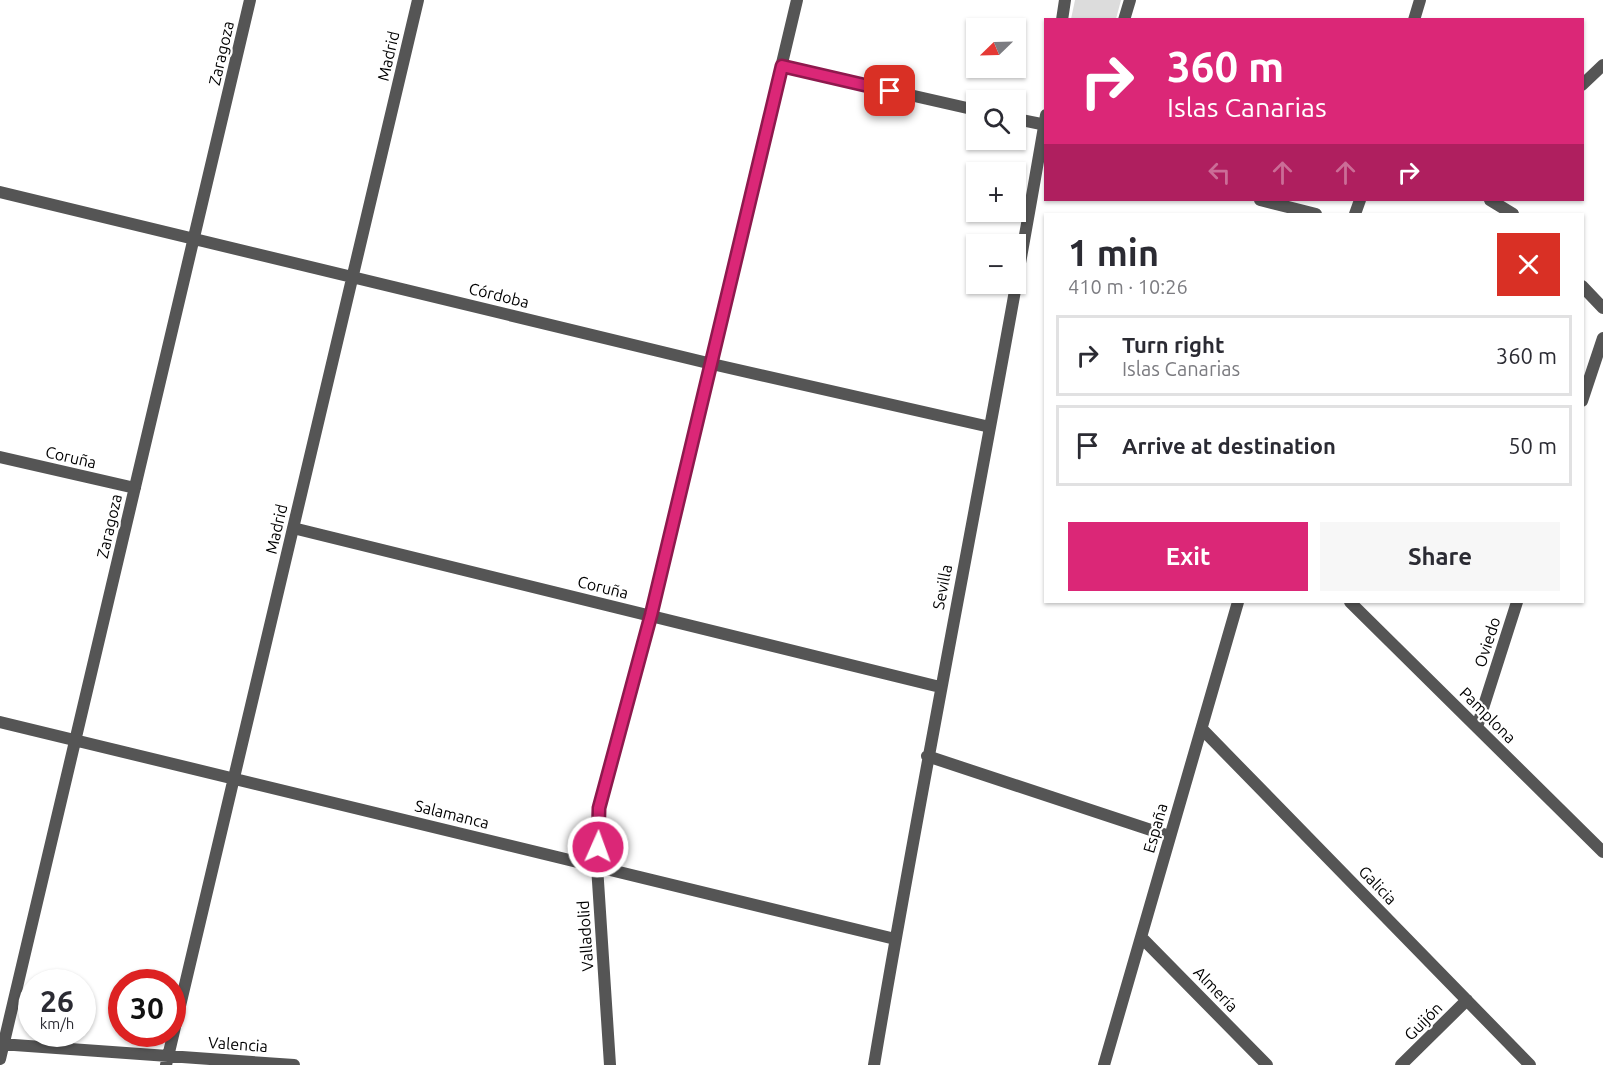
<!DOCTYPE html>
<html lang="en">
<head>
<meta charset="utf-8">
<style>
  :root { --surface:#fff; --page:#f7f7f7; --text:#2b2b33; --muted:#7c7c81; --line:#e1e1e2; --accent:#db2777 }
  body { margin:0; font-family:Ubuntu,sans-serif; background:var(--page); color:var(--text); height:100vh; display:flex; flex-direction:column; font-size:22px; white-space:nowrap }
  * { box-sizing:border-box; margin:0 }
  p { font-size:20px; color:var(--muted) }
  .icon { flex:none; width:33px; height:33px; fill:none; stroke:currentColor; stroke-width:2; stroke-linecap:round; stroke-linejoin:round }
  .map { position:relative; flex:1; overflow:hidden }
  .panel { position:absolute; left:1044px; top:213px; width:540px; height:390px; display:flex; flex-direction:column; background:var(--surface); border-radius:0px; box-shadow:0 2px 4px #0004 }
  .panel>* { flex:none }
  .banner { position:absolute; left:1044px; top:18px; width:540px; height:183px; border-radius:0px; box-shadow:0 2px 4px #0004; background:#db2777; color:#fff; overflow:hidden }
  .needle { width:39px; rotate:247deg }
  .buttons { position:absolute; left:966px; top:18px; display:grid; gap:12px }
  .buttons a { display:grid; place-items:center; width:60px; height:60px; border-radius:0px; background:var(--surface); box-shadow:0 2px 4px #0004; font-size:30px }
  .speed { position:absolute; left:18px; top:969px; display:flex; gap:12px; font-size:30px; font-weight:700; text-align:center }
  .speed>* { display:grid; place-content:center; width:78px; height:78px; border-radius:50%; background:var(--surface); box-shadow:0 2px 4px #0004; line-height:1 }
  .speed small { font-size:15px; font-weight:400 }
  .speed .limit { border:9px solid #d22; background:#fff; color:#111 }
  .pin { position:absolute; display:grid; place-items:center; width:51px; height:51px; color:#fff; margin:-26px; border-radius:12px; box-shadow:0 3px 9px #0006 }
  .me { position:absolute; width:66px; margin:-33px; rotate:2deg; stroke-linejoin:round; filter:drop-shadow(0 0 4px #0008) }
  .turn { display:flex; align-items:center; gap:21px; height:126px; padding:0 24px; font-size:27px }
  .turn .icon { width:78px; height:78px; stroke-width:2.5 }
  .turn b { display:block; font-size:42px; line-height:51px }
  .lanes { display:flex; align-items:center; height:57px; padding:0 24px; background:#0003; justify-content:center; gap:30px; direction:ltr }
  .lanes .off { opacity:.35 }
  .round { display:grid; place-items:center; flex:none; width:63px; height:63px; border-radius:0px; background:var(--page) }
  .overview { display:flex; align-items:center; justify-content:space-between; height:102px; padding:0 24px }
  h1 { font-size:36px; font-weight:700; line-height:45px }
  .primary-button { display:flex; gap:12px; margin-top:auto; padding:12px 24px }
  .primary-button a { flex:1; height:69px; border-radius:0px; background:var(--accent); color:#fff; font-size:24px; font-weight:700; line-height:69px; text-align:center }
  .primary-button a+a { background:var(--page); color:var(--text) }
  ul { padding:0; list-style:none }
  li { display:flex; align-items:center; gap:18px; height:81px; margin:0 12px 9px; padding:0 12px; border:3px solid var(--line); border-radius:0px }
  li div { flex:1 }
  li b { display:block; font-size:22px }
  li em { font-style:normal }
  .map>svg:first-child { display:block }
  .green { fill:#dcdcdc }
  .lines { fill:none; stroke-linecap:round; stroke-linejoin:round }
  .minor { stroke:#555; stroke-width:12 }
  .route-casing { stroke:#8e194d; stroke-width:15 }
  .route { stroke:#db2777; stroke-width:10 }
  .labels { text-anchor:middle; stroke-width:4.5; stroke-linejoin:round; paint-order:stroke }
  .street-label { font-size:16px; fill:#000; stroke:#fff }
</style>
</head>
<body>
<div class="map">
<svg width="1603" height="1065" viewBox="0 0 1603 1065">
  <rect width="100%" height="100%" fill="#fff"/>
  <path class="green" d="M 1075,0 L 1121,0 L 1116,19 L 1071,19 Z"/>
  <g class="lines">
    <path class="minor" d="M 1062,20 L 1065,0
      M 1124,20 L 1130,0
      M 1414,20 L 1420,0
      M 782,66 L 976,110
      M 1582,85 L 1603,65
      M 1016,119 L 1046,125
      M 0,192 L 712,364 L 990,427
      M 1260,200 L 1316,214
      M 1490,200 L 1513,214
      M 1355,214 L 1360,200
      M 1582,286 L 1603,308
      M 1582,401 L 1603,338
      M 0,457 L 135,488
      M 293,528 L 940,687
      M 1350,602 L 1603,852
      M 0,722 L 895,939
      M 1477,727 L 1517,602
      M 1202,729 L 1530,1065
      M 927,756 L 1169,836
      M 1141,937 L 1267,1065
      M 0,1044 L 294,1065
      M 0,1059 L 250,0
      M 166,1065 L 418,0
      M 610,1065 L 597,866 L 599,808 L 651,615 L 797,0
      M 874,1065 C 927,748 992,433 1046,115
      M 1104,1065 L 1238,602
      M 1401,1065 L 1467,1000"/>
  </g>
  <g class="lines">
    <defs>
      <path id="route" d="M 598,847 L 599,808 L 651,615 L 782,66 L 890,91"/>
    </defs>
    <use href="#route" class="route-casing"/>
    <use href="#route" class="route"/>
  </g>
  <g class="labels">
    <g class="street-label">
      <text transform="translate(221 53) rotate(-77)" y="6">Zaragoza</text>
      <text transform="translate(388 56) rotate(-77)" y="6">Madrid</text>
      <text transform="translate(499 295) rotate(14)" y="6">Córdoba</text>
      <text transform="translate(71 457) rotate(13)" y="6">Coruña</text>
      <text transform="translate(109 526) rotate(-77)" y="6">Zaragoza</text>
      <text transform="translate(276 529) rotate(-77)" y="6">Madrid</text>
      <text transform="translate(603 587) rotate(14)" y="6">Coruña</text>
      <text transform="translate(942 587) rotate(-79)" y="6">Sevilla</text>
      <text transform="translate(1487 642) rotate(-72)" y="6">Oviedo</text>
      <text transform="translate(1488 715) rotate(45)" y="6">Pamplona</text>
      <text transform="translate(452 814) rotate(14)" y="6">Salamanca</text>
      <text transform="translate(1155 828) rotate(-74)" y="6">España</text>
      <text transform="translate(1378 885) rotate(46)" y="6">Galicia</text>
      <text transform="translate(585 936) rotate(-94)" y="6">Valladolid</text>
      <text transform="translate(1216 989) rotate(46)" y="6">Almería</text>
      <text transform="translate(1423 1021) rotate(-45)" y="6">Guijón</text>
      <text transform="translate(238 1044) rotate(4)" y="6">Valencia</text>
    </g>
  </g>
</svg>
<div class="buttons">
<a><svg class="needle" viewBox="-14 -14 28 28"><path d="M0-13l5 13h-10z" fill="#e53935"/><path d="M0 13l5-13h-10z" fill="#7c7c81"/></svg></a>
<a><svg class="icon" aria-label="search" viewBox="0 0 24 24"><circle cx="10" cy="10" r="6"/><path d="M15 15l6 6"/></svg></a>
<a>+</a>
<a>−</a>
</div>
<div class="speed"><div>26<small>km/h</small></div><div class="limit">30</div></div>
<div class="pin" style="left:890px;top:91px;background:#d93025"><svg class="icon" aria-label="arrive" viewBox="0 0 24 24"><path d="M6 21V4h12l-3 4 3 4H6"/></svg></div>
<svg class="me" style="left:598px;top:847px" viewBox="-20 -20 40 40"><circle r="17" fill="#db2777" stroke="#fff" stroke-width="3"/><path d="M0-11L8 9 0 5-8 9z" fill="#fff"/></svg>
<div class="banner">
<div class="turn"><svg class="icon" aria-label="right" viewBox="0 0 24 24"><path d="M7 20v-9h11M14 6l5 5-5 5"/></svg><div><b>360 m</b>Islas Canarias</div></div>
<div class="lanes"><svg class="icon off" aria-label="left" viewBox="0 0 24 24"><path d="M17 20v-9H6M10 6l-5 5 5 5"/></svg><svg class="icon off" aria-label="ahead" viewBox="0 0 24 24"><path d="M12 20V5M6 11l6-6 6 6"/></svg><svg class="icon off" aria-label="ahead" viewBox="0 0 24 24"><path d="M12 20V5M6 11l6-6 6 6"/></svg><svg class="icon" aria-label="right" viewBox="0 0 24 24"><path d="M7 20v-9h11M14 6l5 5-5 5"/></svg></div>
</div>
<section class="panel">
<div class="overview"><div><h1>1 min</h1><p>410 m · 10:26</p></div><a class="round" style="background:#d93025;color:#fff"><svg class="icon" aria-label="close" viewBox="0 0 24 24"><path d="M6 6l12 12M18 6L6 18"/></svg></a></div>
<ul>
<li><svg class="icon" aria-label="right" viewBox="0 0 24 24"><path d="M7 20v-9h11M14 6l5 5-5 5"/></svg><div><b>Turn right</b><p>Islas Canarias</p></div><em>360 m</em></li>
<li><svg class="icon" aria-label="arrive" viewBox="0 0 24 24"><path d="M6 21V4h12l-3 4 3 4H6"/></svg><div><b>Arrive at destination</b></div><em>50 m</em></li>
</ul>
<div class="primary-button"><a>Exit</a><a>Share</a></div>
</section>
</div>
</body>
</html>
